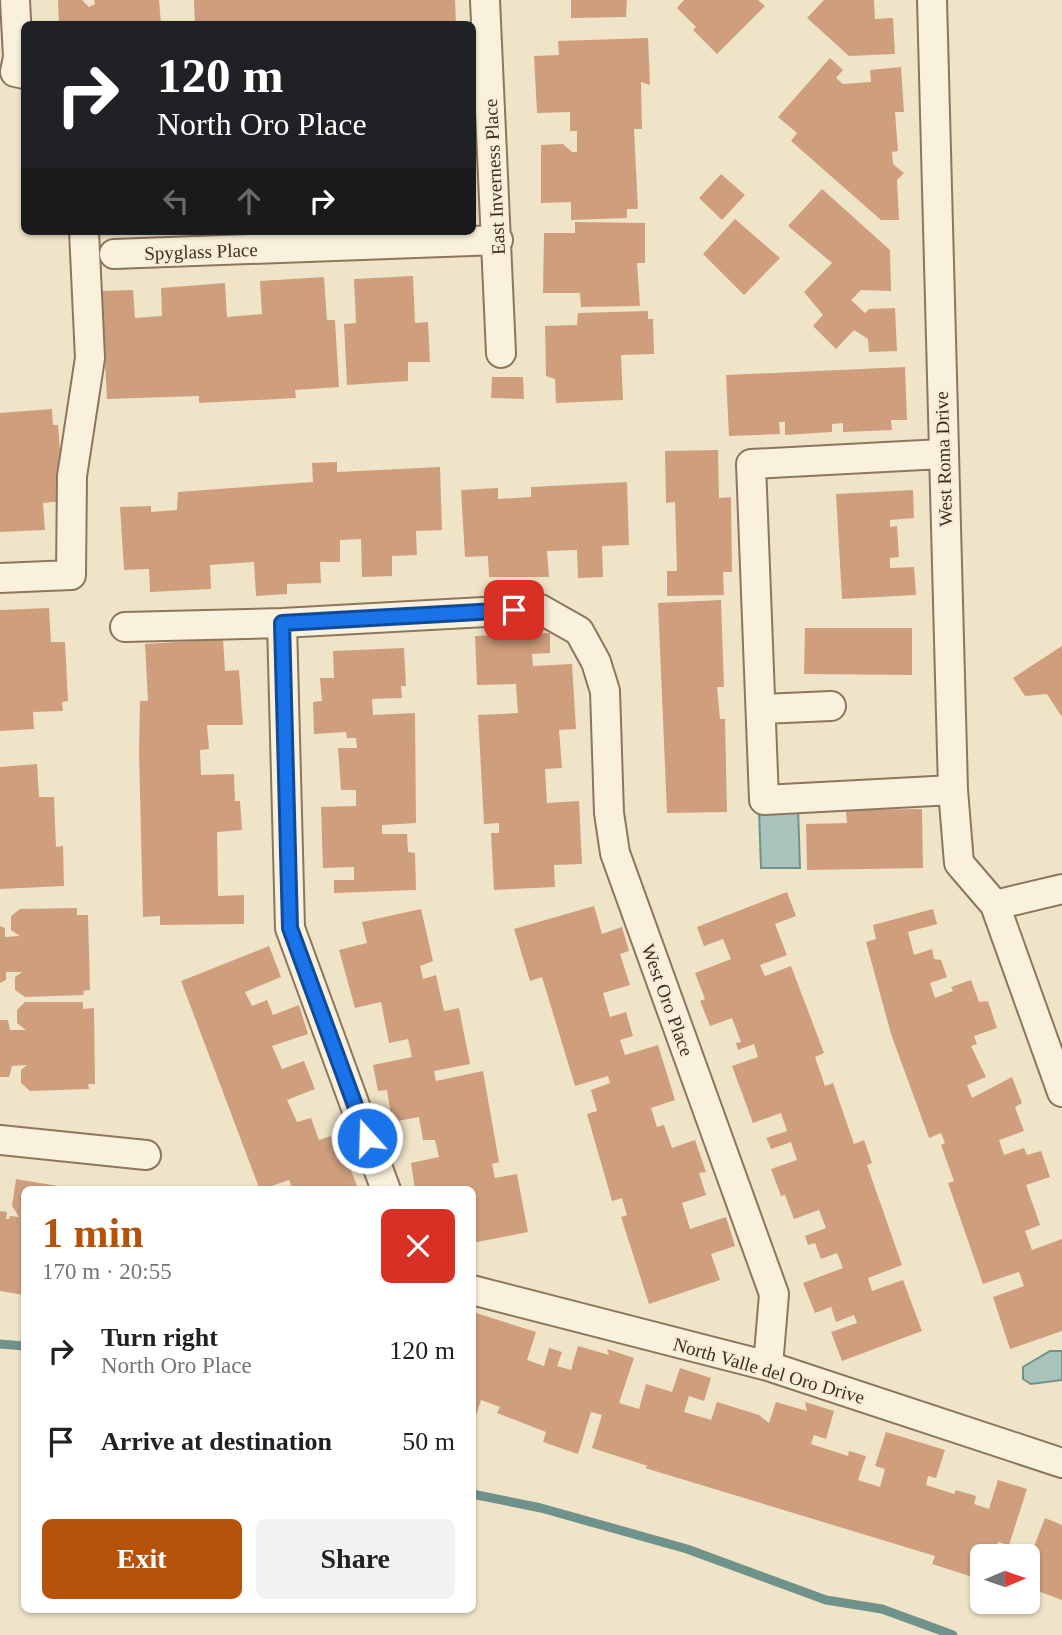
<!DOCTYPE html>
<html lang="en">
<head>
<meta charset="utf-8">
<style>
  :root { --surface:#fff; --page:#f2f2f2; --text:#202124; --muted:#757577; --accent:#b45309 }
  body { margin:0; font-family:Georgia,serif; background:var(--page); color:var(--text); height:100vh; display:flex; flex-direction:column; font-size:26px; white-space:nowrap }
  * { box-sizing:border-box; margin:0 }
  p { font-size:23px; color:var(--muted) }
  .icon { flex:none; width:38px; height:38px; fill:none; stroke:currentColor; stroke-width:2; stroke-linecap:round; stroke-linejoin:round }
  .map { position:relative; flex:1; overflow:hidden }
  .details { position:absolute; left:21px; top:1186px; width:455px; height:427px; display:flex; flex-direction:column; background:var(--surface); border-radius:10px; box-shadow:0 2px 5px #0004 }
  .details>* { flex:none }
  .banner { position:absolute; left:21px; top:21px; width:455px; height:214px; border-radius:10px; box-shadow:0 2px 5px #0004; background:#202124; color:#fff; overflow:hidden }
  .needle { width:46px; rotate:88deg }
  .tools { position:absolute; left:970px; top:1544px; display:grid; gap:14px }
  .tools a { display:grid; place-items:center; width:70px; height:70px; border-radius:10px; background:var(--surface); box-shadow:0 2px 5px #0004; font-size:35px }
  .pin { position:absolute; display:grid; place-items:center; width:60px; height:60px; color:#fff; margin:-30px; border-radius:14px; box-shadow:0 4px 10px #0006 }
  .me { position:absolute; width:77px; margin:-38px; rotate:340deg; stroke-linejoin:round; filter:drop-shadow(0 0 5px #0008) }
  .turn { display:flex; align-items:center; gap:24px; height:147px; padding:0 21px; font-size:32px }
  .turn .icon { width:91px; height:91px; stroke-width:2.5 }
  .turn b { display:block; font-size:49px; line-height:60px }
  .lanes { display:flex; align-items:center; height:66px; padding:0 21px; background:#0003; justify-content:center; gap:35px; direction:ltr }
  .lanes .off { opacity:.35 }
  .round { display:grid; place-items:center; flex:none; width:74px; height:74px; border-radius:10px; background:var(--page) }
  .overview { display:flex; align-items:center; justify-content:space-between; height:119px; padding:0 21px }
  h1 { font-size:42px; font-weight:800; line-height:52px; color:var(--accent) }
  .button { display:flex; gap:14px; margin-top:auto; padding:14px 21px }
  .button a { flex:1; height:80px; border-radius:10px; background:var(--accent); color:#fff; font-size:28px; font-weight:800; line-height:80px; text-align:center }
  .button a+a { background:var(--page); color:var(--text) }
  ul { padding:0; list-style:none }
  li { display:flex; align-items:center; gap:21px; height:91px; padding:0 21px }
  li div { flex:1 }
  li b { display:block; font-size:26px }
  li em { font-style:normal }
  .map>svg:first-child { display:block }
  .water { fill:#a9c4bc; stroke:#6f938a; stroke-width:2 }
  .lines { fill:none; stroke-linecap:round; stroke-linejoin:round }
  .stream { stroke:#6f938a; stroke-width:9 }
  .building { fill:#cf9f7d }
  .minor-casing { stroke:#8d765c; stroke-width:32 }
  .minor { stroke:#faf1dc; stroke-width:28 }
  .route-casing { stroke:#114b97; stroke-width:18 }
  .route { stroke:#1a73e8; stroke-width:12 }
  .labels { text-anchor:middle; stroke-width:5; stroke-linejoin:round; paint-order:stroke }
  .street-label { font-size:19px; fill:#3d2e20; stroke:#f7eed8 }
</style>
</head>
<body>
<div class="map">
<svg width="1062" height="1635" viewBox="0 0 1062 1635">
  <rect width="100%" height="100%" fill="#f0e4c8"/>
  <path class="water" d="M 798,808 L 800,868 L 761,868 L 759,810 Z
    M 1050,1351 L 1062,1351 L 1062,1380 L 1031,1384 L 1023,1379 L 1023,1367 Z"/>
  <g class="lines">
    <path class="stream" d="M 0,1344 L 24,1346
      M 472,1494 L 541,1508 L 687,1549 L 826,1600 L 882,1609 L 953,1635"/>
  </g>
  <path class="building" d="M 58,0 L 82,0 L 89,7 L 95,4 L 94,0 L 159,0 L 161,24 L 59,24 Z
    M 194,0 L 455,0 L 456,24 L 195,24 Z
    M 571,0 L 627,0 L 626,17 L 571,18 Z
    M 684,0 L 758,0 L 765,6 L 717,54 L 693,30 L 696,27 L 677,8 Z
    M 824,0 L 874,0 L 875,19 L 893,18 L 895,54 L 849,56 L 807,18 Z
    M 648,38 L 650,85 L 641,82 L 642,129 L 634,129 L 638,209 L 627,209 L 627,218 L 571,220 L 571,202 L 541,203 L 541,145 L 563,144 L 572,152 L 577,152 L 577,131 L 570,131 L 570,112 L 537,113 L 534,56 L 559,55 L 558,41 Z
    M 830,58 L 843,70 L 836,78 L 843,84 L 871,82 L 870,70 L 901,67 L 904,112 L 895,112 L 898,151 L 892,152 L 893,164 L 904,173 L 897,180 L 899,220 L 881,220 L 791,141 L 797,133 L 778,117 Z
    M 721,174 L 745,195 L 722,220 L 699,198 Z
    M 822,189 L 890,250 L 891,291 L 861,290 L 851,300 L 865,313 L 869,309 L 895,308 L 897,351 L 869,352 L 868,339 L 854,330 L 836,349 L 813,326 L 823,315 L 804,292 L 832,263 L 788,226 Z
    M 735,219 L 780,258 L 744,295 L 703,254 Z
    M 575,222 L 645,223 L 645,263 L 637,263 L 640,306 L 581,307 L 580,293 L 543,293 L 544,233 L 575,233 Z
    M 413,276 L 415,323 L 428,322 L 430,362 L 408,362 L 408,381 L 347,385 L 344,324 L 356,323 L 354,279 Z
    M 324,277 L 327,320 L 335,320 L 339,387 L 295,390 L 296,398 L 199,403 L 199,396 L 107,399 L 101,291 L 133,290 L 135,318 L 162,316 L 161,288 L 225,283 L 227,317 L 262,314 L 260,281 Z
    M 648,311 L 648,319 L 653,319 L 654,354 L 621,355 L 623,400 L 556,403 L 555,379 L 546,376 L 545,326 L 577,325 L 578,313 Z
    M 905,367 L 907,420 L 891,420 L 892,430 L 843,432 L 843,423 L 832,424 L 832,432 L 785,435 L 785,422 L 779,422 L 780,434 L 729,436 L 726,375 Z
    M 492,377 L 523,377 L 524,399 L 491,398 Z
    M 52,409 L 53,425 L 58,425 L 64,501 L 43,503 L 45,530 L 0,532 L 0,413 Z
    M 718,450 L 719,498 L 731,497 L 732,572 L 723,572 L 724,595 L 667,596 L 667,571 L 677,571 L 675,502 L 666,503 L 665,451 Z
    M 337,462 L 337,472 L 440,467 L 442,530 L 416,531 L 417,555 L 392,556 L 392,576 L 362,577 L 361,539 L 340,540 L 340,562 L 320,562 L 321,583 L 287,584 L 287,594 L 256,596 L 254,562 L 210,565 L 211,589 L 150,592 L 149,569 L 124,570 L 120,507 L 151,506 L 151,512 L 177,510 L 178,492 L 313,482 L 312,463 Z
    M 627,482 L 629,545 L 602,546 L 603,577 L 578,578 L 577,550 L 547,551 L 549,577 L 489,577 L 488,556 L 465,557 L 461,490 L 498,488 L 498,499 L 531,497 L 531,487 Z
    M 913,490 L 914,518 L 890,520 L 890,527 L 897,526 L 899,557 L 890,558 L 890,568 L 914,567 L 916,595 L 842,599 L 836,494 Z
    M 721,600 L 724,687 L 717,687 L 720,719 L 725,719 L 727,812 L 667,813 L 658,603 Z
    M 49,608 L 51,642 L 65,642 L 68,701 L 62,702 L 63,711 L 33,712 L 34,729 L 0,731 L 0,610 Z
    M 805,628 L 912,628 L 912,675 L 804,674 Z
    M 550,633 L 550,653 L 532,654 L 533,666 L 572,664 L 576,729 L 559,730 L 562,768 L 545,769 L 547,803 L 579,801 L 582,864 L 554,865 L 555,887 L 494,890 L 491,833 L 499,833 L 499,823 L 484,824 L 478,715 L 518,713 L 517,700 L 516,684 L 477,685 L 475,636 Z
    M 223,639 L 225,671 L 239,670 L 243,725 L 207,725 L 209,749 L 200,750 L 201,775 L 234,774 L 235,801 L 240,801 L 242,830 L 217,832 L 218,896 L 244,895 L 244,924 L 160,925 L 160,916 L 143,917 L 139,753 L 140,701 L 148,701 L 145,644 Z
    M 1062,646 L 1062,717 L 1047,694 L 1025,696 L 1013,678 Z
    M 404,648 L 406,686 L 401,686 L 402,698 L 372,699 L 373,715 L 415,713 L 416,823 L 382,825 L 382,834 L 407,834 L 408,852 L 415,853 L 416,890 L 334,893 L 334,880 L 354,880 L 354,867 L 323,868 L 321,807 L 356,806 L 356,790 L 341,790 L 338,748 L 357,748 L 356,738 L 347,738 L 346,732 L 314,734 L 313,702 L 322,701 L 320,678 L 334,678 L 333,651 Z
    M 37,764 L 39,797 L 54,797 L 56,847 L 63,846 L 64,886 L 0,889 L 0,767 Z
    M 922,809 L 923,868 L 807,870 L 806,824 L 847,823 L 846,810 Z
    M 787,892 L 796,916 L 775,924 L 787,955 L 760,965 L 765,976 L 791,966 L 824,1053 L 815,1057 L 825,1086 L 833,1083 L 854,1144 L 864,1140 L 872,1163 L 867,1165 L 902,1265 L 868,1278 L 872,1291 L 903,1280 L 922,1331 L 842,1361 L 831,1332 L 857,1323 L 854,1315 L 836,1322 L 831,1307 L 815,1313 L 803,1283 L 843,1268 L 837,1253 L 821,1259 L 815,1243 L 808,1245 L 805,1236 L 826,1228 L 819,1210 L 794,1219 L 785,1195 L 781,1196 L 771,1169 L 797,1160 L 791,1142 L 771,1149 L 769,1144 L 766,1138 L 787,1131 L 781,1113 L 753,1123 L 732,1066 L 758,1057 L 754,1044 L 738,1050 L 736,1043 L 741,1042 L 732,1018 L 710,1026 L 700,1001 L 705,999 L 695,973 L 731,959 L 723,939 L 704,946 L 697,927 Z
    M 594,906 L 602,934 L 622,927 L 629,951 L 620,954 L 630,985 L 603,993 L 610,1017 L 626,1012 L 633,1036 L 620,1040 L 625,1055 L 658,1045 L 675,1100 L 651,1108 L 657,1127 L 664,1125 L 672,1148 L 695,1140 L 706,1172 L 699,1173 L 706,1195 L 682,1203 L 690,1229 L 726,1217 L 735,1246 L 711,1254 L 720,1280 L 649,1304 L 621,1217 L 627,1215 L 622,1198 L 612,1201 L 587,1114 L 597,1111 L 591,1090 L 610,1083 L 608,1076 L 575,1086 L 542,977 L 530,981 L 514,929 Z
    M 77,908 L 77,915 L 88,915 L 90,990 L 83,991 L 84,995 L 25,997 L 15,990 L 15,977 L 22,972 L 6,972 L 6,980 L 0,983 L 0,926 L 5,928 L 5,937 L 20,936 L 11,930 L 11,916 L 20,909 Z
    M 421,909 L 433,961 L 420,966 L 423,979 L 436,975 L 444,1011 L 459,1008 L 470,1064 L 434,1071 L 436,1081 L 483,1071 L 499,1162 L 492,1164 L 495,1178 L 517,1174 L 528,1232 L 472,1243 L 472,1190 L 415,1190 L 411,1163 L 439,1157 L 435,1140 L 423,1140 L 419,1117 L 392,1122 L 387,1090 L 378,1091 L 373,1065 L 412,1057 L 408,1039 L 389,1043 L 381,1002 L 355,1008 L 339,950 L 367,943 L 362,922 Z
    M 933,909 L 937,924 L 908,932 L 914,955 L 932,949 L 934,959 L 941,960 L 947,977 L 930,983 L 935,998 L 953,991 L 951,987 L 971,980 L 979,1002 L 988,1001 L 997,1028 L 974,1036 L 977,1044 L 971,1046 L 986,1077 L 967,1085 L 972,1098 L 1012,1077 L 1022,1103 L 1015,1107 L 1024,1131 L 999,1140 L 1004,1155 L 1024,1148 L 1027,1155 L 1041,1151 L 1050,1177 L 1026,1185 L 1040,1225 L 1025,1231 L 1032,1250 L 1062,1239 L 1062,1331 L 1010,1349 L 993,1297 L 1024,1286 L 1019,1272 L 983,1284 L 948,1183 L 954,1181 L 941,1145 L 945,1143 L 941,1133 L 929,1138 L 891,1034 L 866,942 L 876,939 L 873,925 Z
    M 269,946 L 281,977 L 245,992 L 252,1006 L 267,1000 L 273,1015 L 299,1005 L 308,1034 L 272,1046 L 282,1069 L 304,1061 L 315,1089 L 287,1100 L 297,1122 L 311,1118 L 319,1140 L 337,1134 L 357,1186 L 347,1190 L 293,1190 L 289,1180 L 260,1190 L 181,981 Z
    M 25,1002 L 83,1002 L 83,1009 L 94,1008 L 95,1084 L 88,1084 L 89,1089 L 30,1091 L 21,1083 L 21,1070 L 27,1065 L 12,1066 L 9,1077 L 0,1077 L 0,1020 L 8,1020 L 10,1030 L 26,1030 L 17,1023 L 17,1010 Z
    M 16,1179 L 76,1189 L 24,1190 L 24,1295 L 0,1291 L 0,1211 L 7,1212 L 6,1219 L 9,1219 L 10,1216 L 19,1217 L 12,1206 Z
    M 476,1313 L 536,1332 L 527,1360 L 544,1366 L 549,1348 L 562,1352 L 557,1366 L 571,1370 L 578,1346 L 609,1355 L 607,1349 L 634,1358 L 619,1403 L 639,1409 L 646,1384 L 672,1392 L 680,1368 L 711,1378 L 704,1401 L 689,1396 L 684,1412 L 711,1420 L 717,1402 L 759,1415 L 769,1423 L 776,1402 L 807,1411 L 805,1402 L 834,1411 L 826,1439 L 814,1435 L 811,1444 L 848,1456 L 849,1451 L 866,1456 L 858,1480 L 880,1487 L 885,1469 L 875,1466 L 886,1432 L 945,1450 L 936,1478 L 928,1476 L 926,1485 L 954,1494 L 956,1490 L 976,1496 L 974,1504 L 989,1509 L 998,1480 L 1027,1489 L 1009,1545 L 998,1542 L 994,1556 L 982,1556 L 982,1580 L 932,1564 L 935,1556 L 645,1468 L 648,1466 L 592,1448 L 602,1415 L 591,1412 L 578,1454 L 543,1442 L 546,1432 L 497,1413 L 500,1407 L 481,1400 L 475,1419 L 472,1418 L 472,1356 L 476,1345 L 472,1344 L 472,1323 Z
    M 1045,1518 L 1062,1525 L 1062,1600 L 1027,1587 L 1027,1565 Z"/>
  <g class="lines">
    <defs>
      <path id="minor" d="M 15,0 L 18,57 L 15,72 L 24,74
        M 485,0 L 501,353
        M 932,0 L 953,790 L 959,863 L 995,905 L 1062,1092
        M 114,254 L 498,240
        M 942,454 L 751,464 L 764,800 L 953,790
        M 0,578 L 71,575 L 72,476 L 90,358 L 84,231
        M 282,623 L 290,928 L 386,1190
        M 125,627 L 282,623 L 540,609 L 579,631 L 596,662 L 605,691 L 609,813 L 615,853 L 774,1294 L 768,1366
        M 762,709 L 831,706
        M 995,905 L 1062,889
        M 0,1140 L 146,1155
        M 472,1290 L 768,1366 L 1062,1463"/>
    </defs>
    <use href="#minor" class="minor-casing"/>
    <use href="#minor" class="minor"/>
  </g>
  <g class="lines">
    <defs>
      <path id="route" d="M 367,1138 L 290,928 L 282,623 L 514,610"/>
    </defs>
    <use href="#route" class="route-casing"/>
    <use href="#route" class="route"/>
  </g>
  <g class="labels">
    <g class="street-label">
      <text transform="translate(494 177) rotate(-93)" y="7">East Inverness Place</text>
      <text transform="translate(201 251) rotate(-2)" y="7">Spyglass Place</text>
      <text transform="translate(943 459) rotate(-92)" y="7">West Roma Drive</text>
      <text transform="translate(668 1000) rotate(70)" y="7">West Oro Place</text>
      <text transform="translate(769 1370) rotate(16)" y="7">North Valle del Oro Drive</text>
    </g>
  </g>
</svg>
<div class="tools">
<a><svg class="needle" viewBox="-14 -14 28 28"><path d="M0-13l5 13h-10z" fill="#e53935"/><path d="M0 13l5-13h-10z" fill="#757577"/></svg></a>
</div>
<div class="pin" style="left:514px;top:610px;background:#d93025"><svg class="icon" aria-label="arrive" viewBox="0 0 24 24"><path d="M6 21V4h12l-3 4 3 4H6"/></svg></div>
<svg class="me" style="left:367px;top:1138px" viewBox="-20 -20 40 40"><circle r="17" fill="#1a73e8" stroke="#fff" stroke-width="3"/><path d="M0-11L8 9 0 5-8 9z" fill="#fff"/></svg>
<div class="banner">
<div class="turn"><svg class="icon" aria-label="right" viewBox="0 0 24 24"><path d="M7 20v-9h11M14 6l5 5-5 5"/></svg><div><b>120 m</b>North Oro Place</div></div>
<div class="lanes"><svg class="icon off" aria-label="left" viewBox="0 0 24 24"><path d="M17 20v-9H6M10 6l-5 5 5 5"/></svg><svg class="icon off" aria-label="ahead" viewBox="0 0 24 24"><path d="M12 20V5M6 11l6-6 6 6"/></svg><svg class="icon" aria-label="right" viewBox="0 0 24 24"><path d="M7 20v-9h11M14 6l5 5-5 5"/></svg></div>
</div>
<section class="details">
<div class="overview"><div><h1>1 min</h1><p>170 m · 20:55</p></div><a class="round" style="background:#d93025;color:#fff"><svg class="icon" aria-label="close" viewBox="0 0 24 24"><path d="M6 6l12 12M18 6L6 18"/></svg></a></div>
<ul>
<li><svg class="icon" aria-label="right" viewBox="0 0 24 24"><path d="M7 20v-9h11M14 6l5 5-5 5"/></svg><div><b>Turn right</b><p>North Oro Place</p></div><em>120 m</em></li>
<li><svg class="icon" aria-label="arrive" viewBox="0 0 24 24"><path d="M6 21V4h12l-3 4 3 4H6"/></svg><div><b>Arrive at destination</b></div><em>50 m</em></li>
</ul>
<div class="button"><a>Exit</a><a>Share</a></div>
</section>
</div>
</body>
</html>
